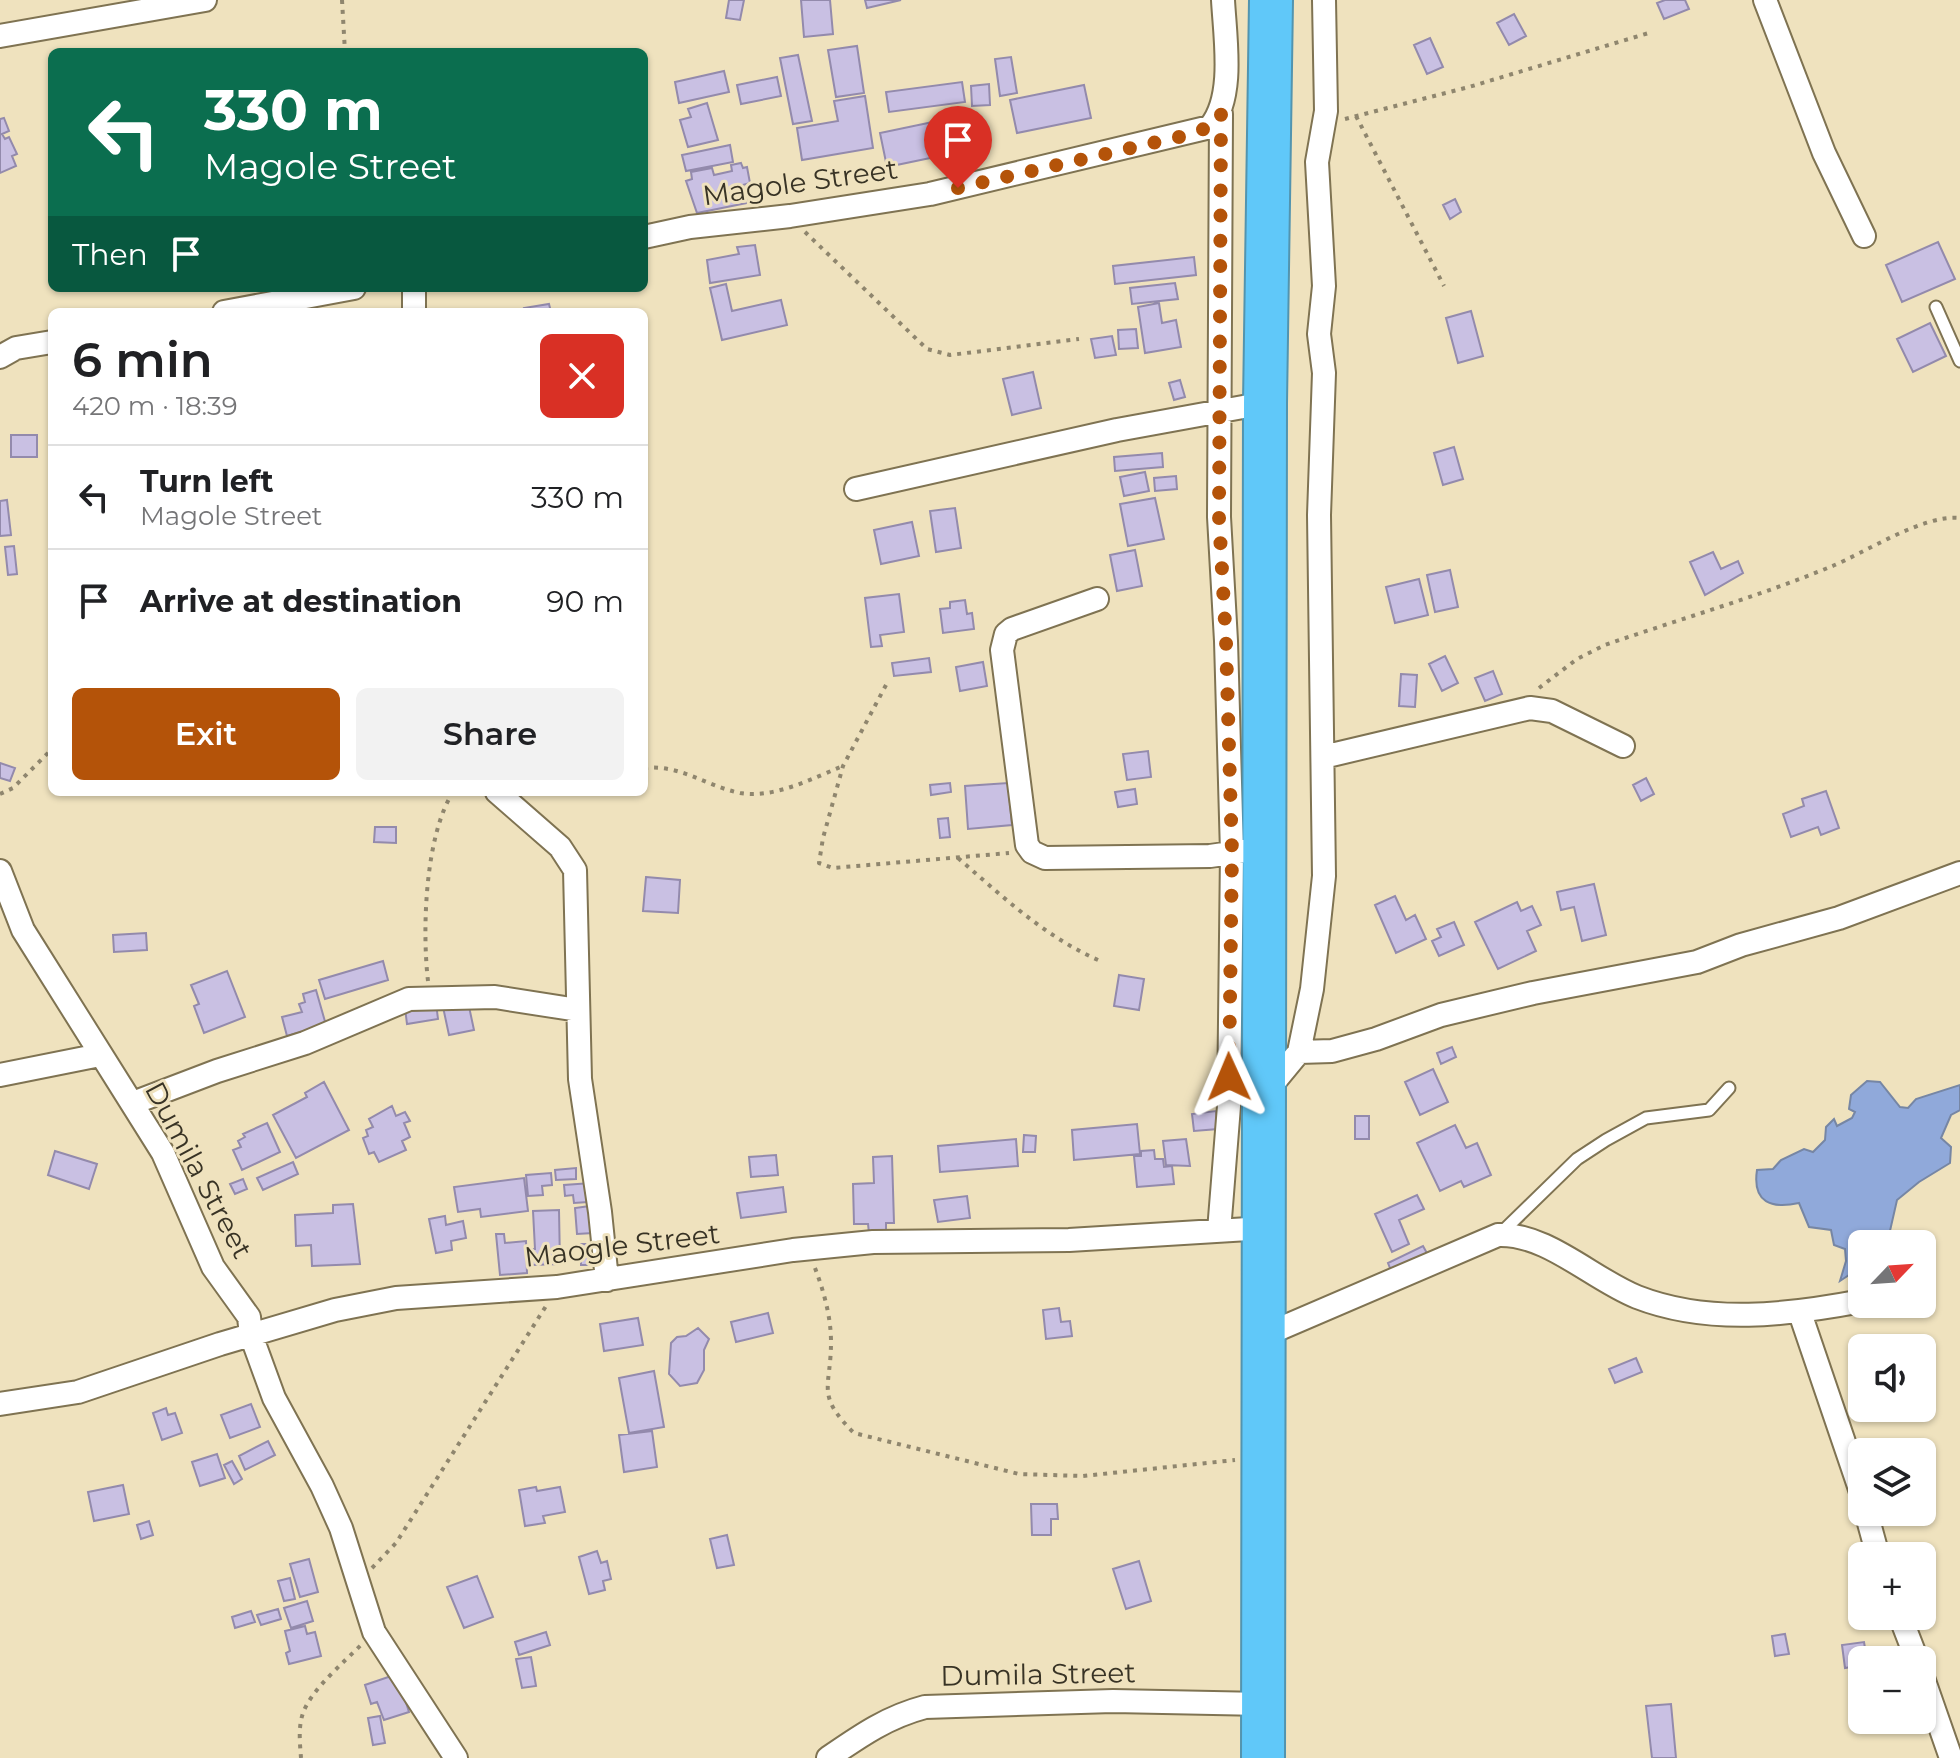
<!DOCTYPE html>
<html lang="en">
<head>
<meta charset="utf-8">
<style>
  :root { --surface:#fff; --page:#f2f2f2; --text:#202124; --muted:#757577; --line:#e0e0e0; --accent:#b45309 }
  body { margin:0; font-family:Montserrat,sans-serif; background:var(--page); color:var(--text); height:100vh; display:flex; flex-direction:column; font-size:30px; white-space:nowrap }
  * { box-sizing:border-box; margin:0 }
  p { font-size:26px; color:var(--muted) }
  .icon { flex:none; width:44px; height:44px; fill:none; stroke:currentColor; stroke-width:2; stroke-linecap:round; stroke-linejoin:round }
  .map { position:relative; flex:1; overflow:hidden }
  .sheet { position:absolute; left:48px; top:308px; width:600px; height:488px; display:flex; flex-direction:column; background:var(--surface); border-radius:12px; box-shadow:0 2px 6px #0004 }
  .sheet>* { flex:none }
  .hud { position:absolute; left:48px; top:48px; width:600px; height:244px; border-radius:12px; box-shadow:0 2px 6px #0004; background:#0b6e4f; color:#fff; overflow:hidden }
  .needle { width:52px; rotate:65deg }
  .tools { position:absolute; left:1848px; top:1230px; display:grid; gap:16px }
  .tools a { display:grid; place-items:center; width:88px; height:88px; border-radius:12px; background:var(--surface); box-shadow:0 2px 6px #0004; font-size:40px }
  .pin { position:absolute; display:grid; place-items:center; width:68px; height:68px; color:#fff; margin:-82px -34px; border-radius:50% 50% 50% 0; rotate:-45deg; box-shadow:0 0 8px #0007 }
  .pin .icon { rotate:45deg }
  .me { position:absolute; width:88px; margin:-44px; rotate:359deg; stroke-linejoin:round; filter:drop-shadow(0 0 6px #0008) }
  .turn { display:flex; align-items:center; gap:28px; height:168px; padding:0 24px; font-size:36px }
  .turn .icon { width:104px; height:104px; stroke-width:2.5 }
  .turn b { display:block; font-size:56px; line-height:68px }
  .then { display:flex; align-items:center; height:76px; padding:0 24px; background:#0003; gap:16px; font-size:30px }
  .round { display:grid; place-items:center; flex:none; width:84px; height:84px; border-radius:12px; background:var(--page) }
  .head { display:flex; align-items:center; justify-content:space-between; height:136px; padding:0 24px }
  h1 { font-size:48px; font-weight:600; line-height:60px }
  .button { display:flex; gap:16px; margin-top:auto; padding:16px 24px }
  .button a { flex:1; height:92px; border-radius:12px; background:var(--accent); color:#fff; font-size:32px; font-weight:600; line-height:92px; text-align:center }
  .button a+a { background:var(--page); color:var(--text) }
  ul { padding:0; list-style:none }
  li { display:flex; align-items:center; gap:24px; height:104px; padding:0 24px; border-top:2px solid var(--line) }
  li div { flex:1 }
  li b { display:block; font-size:30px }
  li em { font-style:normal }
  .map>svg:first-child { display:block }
  .water { fill:#90a9da; stroke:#7686a4; stroke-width:2 }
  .building { fill:#c9c0e3; stroke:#938aac; stroke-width:2 }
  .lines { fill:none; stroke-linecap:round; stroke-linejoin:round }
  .lane-casing { stroke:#7f7352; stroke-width:15 }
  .street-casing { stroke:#7f7352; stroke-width:26 }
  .highway-casing { stroke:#5294af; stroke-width:46 }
  .path { stroke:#8f866e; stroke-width:4; stroke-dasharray:4 6; stroke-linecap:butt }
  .lane { stroke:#fff; stroke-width:11 }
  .street { stroke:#fff; stroke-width:22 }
  .highway { stroke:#60c8f9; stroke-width:42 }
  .route { stroke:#b45309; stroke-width:14; stroke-dasharray:0 25.2 }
  .labels { text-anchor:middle; stroke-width:6; stroke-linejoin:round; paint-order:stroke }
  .street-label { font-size:28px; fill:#383325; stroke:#efe2be }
</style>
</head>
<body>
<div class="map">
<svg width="1960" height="1758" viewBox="0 0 1960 1758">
  <rect width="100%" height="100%" fill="#efe2be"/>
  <path class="water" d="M 1867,1081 L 1880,1082 L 1900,1107 L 1908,1108 L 1916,1099 L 1960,1085 L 1960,1110 L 1951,1115 L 1941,1138 L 1951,1147 L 1950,1163 L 1919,1182 L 1897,1200 L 1887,1244 L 1862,1244 L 1862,1276 L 1849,1275 L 1840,1281 L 1846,1261 L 1845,1249 L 1834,1245 L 1831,1230 L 1809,1227 L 1799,1203 C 1772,1209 1752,1203 1757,1170 L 1773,1169 L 1781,1160 L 1804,1149 L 1813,1152 L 1825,1140 L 1826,1127 L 1834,1119 L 1837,1126 L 1852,1118 L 1855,1112 L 1849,1109 L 1851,1095 Z"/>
  <path class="building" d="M 729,0 L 744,0 L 740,20 L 726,18 Z
    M 801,0 L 830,0 L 833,34 L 804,37 Z
    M 865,0 L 901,0 L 867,8 Z
    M 1665,0 L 1685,0 L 1689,9 L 1664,19 L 1657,3 Z
    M 1514,14 L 1526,36 L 1509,45 L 1497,23 Z
    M 1430,38 L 1443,67 L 1427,74 L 1414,45 Z
    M 857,46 L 864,93 L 836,97 L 828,50 Z
    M 798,55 L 812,121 L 793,124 L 780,58 Z
    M 1011,57 L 1017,93 L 1000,96 L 995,59 Z
    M 724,71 L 729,92 L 679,103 L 675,82 Z
    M 777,77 L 781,96 L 741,104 L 737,85 Z
    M 962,82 L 965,102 L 889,112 L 886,92 Z
    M 989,84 L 990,105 L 972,106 L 971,86 Z
    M 1084,85 L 1091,118 L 1017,133 L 1010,100 Z
    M 865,96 L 873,148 L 802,160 L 797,128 L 838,121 L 834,101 Z
    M 707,103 L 718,140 L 688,147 L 680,120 L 691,117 L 688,109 Z
    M 976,113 L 983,147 L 887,167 L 880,133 Z
    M 4,118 L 9,131 L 2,134 L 5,139 L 9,137 L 17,154 L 12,156 L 16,166 L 0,173 L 0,119 Z
    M 730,145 L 733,162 L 686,171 L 682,155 Z
    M 741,163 L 743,168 L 747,167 L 750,183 L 743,185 L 747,203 L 697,213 L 686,181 L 692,179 L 691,172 L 712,168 L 714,175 L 732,171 L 731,165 Z
    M 1455,199 L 1461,212 L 1450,219 L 1443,205 Z
    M 1938,242 L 1955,279 L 1902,302 L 1886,265 Z
    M 755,245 L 760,275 L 710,283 L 707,260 L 739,254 L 737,247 Z
    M 1194,257 L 1196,275 L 1115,284 L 1113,266 Z
    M 1175,283 L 1178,299 L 1132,304 L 1130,288 Z
    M 726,284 L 732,311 L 781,300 L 787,325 L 722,340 L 710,288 Z
    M 1159,303 L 1162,323 L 1176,320 L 1181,347 L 1145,353 L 1138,307 Z
    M 549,304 L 551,312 L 525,312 L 524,308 Z
    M 1471,311 L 1483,356 L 1458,363 L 1446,318 Z
    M 1930,323 L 1946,356 L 1913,372 L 1897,339 Z
    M 1136,329 L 1138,348 L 1119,349 L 1118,330 Z
    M 1112,336 L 1116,355 L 1095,358 L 1091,339 Z
    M 1033,372 L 1041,408 L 1012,415 L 1003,379 Z
    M 1180,380 L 1185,397 L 1174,400 L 1169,383 Z
    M 11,435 L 37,435 L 37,457 L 11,457 Z
    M 1454,447 L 1463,479 L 1443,485 L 1434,453 Z
    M 1162,453 L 1163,467 L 1115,471 L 1114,457 Z
    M 1145,472 L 1149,491 L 1124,496 L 1120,477 Z
    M 1176,476 L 1177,489 L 1155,491 L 1154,478 Z
    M 1155,498 L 1164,539 L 1128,546 L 1120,504 Z
    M 7,500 L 11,535 L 0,536 L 0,501 Z
    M 955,508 L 961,548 L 936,552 L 930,511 Z
    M 912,522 L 919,556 L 881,564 L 874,530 Z
    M 14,546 L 17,574 L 8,575 L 5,547 Z
    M 1135,550 L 1142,586 L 1117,591 L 1110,555 Z
    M 1713,552 L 1721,569 L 1738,561 L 1743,573 L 1705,595 L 1690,562 Z
    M 1450,570 L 1458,607 L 1435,612 L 1427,575 Z
    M 1419,579 L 1428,615 L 1395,623 L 1386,587 Z
    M 899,594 L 904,632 L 880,635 L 882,646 L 871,647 L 865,598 Z
    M 965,600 L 967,614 L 972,613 L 974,629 L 943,633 L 940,609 L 950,608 L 950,602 Z
    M 1445,656 L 1458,683 L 1442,691 L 1429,664 Z
    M 929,658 L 931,672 L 894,676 L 892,663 Z
    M 983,662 L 987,686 L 960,691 L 956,667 Z
    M 1493,671 L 1502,694 L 1485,701 L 1475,678 Z
    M 1401,674 L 1417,675 L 1415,707 L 1399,706 Z
    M 1148,751 L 1151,777 L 1127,780 L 1123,754 Z
    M 0,763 L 15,768 L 10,781 L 0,778 Z
    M 1646,778 L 1654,794 L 1641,801 L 1633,785 Z
    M 950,783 L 951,792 L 931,795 L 930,785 Z
    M 1008,783 L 1012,825 L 968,829 L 965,786 Z
    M 1135,789 L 1137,804 L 1118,807 L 1115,792 Z
    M 1826,791 L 1839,828 L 1821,835 L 1818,827 L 1791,837 L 1783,814 L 1804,806 L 1802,799 Z
    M 948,818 L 950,837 L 940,838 L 938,819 Z
    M 375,827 L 396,827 L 396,843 L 374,842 Z
    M 646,877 L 680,880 L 678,913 L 643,911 Z
    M 1594,884 L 1606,935 L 1582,941 L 1574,907 L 1561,910 L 1557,892 Z
    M 1395,896 L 1406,920 L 1415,915 L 1426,939 L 1396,953 L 1375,905 Z
    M 1517,902 L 1521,911 L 1532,906 L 1541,925 L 1527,931 L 1536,951 L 1498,969 L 1475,922 Z
    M 1454,922 L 1464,945 L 1439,956 L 1432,941 L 1441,937 L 1437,929 Z
    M 146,933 L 147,950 L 114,952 L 113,935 Z
    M 383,961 L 388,980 L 325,999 L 319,980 Z
    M 227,971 L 245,1017 L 204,1033 L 194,1006 L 199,1004 L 191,985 Z
    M 1119,975 L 1144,979 L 1139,1010 L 1114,1006 Z
    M 316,990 L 326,1025 L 287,1036 L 282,1017 L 302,1012 L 299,1004 L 305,1002 L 303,994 Z
    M 468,1002 L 474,1030 L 449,1035 L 443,1007 Z
    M 436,1003 L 438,1019 L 407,1024 L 405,1008 Z
    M 1452,1047 L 1456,1057 L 1441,1064 L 1437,1053 Z
    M 1433,1069 L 1448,1102 L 1420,1115 L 1405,1082 Z
    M 324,1082 L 349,1130 L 296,1158 L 273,1115 L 307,1097 L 305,1093 Z
    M 392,1106 L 396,1116 L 405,1112 L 410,1121 L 404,1123 L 410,1137 L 402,1141 L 406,1150 L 379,1162 L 374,1152 L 369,1154 L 363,1138 L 368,1136 L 366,1130 L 373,1127 L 369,1119 Z
    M 1216,1111 L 1218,1129 L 1194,1131 L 1192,1114 Z
    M 1355,1116 L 1369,1116 L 1369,1139 L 1355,1139 Z
    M 267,1123 L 280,1152 L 242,1170 L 233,1150 L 241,1147 L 238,1141 L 245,1137 L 243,1134 Z
    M 1137,1124 L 1140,1154 L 1074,1160 L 1072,1130 Z
    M 1455,1125 L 1466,1148 L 1477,1143 L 1491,1175 L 1464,1187 L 1461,1181 L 1440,1191 L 1417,1143 Z
    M 1024,1135 L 1036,1136 L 1035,1152 L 1023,1152 Z
    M 1016,1139 L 1018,1166 L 940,1172 L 938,1146 Z
    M 1186,1139 L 1190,1166 L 1166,1165 L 1163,1141 Z
    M 1154,1150 L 1155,1159 L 1163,1159 L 1164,1167 L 1172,1166 L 1174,1184 L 1137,1187 L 1134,1156 L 1141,1156 L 1141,1151 Z
    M 55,1151 L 97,1164 L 89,1189 L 48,1175 Z
    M 776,1155 L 778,1175 L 751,1177 L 749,1157 Z
    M 892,1156 L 894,1223 L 886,1223 L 886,1232 L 869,1233 L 868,1224 L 854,1224 L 853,1184 L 874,1183 L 873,1157 Z
    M 293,1162 L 298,1174 L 263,1190 L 257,1178 Z
    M 576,1168 L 576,1179 L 556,1180 L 555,1170 Z
    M 551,1173 L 552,1185 L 542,1186 L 543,1195 L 528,1196 L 526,1175 Z
    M 524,1178 L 528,1211 L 481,1217 L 480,1209 L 458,1212 L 454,1187 Z
    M 243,1179 L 247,1189 L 235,1194 L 230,1184 Z
    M 591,1183 L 588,1202 L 574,1203 L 573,1195 L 565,1196 L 564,1185 Z
    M 783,1187 L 786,1212 L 741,1218 L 737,1193 Z
    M 1417,1195 L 1424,1209 L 1399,1220 L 1409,1244 L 1392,1252 L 1375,1214 Z
    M 967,1196 L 970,1218 L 938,1222 L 934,1200 Z
    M 353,1204 L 360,1264 L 312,1266 L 311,1245 L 296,1246 L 295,1215 L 333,1213 L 333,1205 Z
    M 590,1206 L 593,1233 L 577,1234 L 575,1208 Z
    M 559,1210 L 560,1264 L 532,1265 L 531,1249 L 535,1249 L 533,1211 Z
    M 445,1216 L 446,1225 L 463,1221 L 466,1238 L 451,1241 L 452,1250 L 436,1253 L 429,1219 Z
    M 496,1234 L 504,1234 L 505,1243 L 526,1241 L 527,1273 L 500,1275 Z
    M 581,1244 L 595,1244 L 595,1265 L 581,1265 Z
    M 1423,1246 L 1428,1255 L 1392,1273 L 1388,1263 Z
    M 1059,1308 L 1061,1322 L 1070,1321 L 1072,1336 L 1046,1339 L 1043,1310 Z
    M 768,1313 L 773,1333 L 736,1342 L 731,1322 Z
    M 638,1318 L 643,1345 L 604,1351 L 600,1324 Z
    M 698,1328 L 709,1339 L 704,1350 L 704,1370 L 697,1383 L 680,1386 L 669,1374 L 671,1343 L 677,1337 L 686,1336 Z
    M 1636,1358 L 1642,1372 L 1615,1383 L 1609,1369 Z
    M 654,1371 L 664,1427 L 629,1433 L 619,1378 Z
    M 251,1404 L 260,1427 L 230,1438 L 221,1415 Z
    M 166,1408 L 168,1415 L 175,1413 L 182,1433 L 162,1440 L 153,1413 Z
    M 652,1431 L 657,1467 L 624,1472 L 619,1435 Z
    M 268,1441 L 275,1455 L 245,1470 L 239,1456 Z
    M 217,1454 L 225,1478 L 200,1486 L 192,1462 Z
    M 232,1461 L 242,1479 L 234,1484 L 224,1465 Z
    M 123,1485 L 129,1514 L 94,1521 L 88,1492 Z
    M 536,1487 L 537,1491 L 560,1487 L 565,1512 L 543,1516 L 545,1523 L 525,1526 L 519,1490 Z
    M 1031,1504 L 1057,1504 L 1058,1519 L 1051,1519 L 1051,1535 L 1032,1535 Z
    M 149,1521 L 153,1535 L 141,1539 L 137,1525 Z
    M 727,1535 L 734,1565 L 717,1568 L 710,1539 Z
    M 597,1551 L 601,1563 L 607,1561 L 611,1579 L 603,1581 L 605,1590 L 589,1594 L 579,1557 Z
    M 309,1559 L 318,1592 L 300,1597 L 290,1564 Z
    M 1139,1561 L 1151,1601 L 1126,1609 L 1113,1569 Z
    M 477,1576 L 493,1617 L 464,1628 L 447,1587 Z
    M 290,1578 L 295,1599 L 284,1601 L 278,1581 Z
    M 307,1601 L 313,1621 L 291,1628 L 284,1608 Z
    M 278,1609 L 281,1619 L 261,1625 L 257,1615 Z
    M 251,1611 L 255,1622 L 235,1628 L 232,1617 Z
    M 305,1626 L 307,1634 L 315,1632 L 321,1656 L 289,1664 L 286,1653 L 290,1651 L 285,1631 Z
    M 546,1632 L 550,1645 L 519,1655 L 515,1642 Z
    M 1785,1634 L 1789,1654 L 1775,1656 L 1772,1636 Z
    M 1864,1642 L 1866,1654 L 1855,1656 L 1857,1666 L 1845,1668 L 1842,1645 Z
    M 531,1657 L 536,1686 L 522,1688 L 516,1659 Z
    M 397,1674 L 409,1712 L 384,1720 L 377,1702 L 371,1704 L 365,1685 Z
    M 1671,1704 L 1676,1758 L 1652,1758 L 1646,1706 Z
    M 380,1716 L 385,1743 L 373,1745 L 368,1718 Z"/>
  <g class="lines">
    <defs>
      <path id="lane" d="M 1936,307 L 1960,361
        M 1499,1235 L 1577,1159 L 1606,1140 L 1646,1118 L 1709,1110 L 1729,1088"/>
      <path id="street" d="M 1765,0 L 1824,153 L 1864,236
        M 0,36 L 205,0
        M 644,237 L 690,227 L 790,216 L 930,194 L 1210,127 C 1235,97 1225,38 1223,0
        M 414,288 L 414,312
        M 224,312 L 354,288
        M 0,357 L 16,348 L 52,342
        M 856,489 L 1117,430 L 1265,403
        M 1097,599 L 1012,629 L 1006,634 L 1002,650 L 1027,845 L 1032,852 L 1045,858 L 1210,856 L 1245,851
        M 1323,757 L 1530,708 L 1552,711 L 1623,746
        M 497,792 L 560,847 L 575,870 L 580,1079 L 600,1212 L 607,1280
        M 0,871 L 23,930 L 163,1153 L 213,1267 L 249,1317 L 251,1335 L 274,1398 L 322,1486 L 341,1528 L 374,1632 L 456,1758
        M 1299,1052 L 1332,1051 L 1376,1039 L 1441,1015 L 1533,993 L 1697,962 L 1741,945 L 1839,918 L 1960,873
        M 0,1075 L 100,1055
        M 1266,1092 L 1299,1052 L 1312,989 L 1324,876 L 1319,515 L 1324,373 L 1319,334 L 1324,286 L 1317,162 L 1326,111 L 1324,0
        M 133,1103 L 217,1071 L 305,1043 L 409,999 L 495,997 L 578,1010
        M 1219,1231 L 1229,1106 L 1232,853 L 1226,641 L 1219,517 L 1221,114
        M 1800,1313 L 1862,1495
        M 1265,1335 L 1498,1235 C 1547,1233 1592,1279 1637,1297 C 1709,1325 1788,1315 1862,1301
        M 0,1404 L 78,1392 L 220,1344 L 335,1310 L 396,1298 L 557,1287 L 793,1250 L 873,1242 L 1069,1240 L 1265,1228
        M 1866,1512 L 1878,1556
        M 1900,1616 L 1917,1660
        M 1922,1675 L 1951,1758
        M 828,1758 C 860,1736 887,1717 925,1707 L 1113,1701 L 1263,1704"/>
      <path id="highway" d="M 1263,1758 L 1265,403 L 1271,0"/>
    </defs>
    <use href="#lane" class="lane-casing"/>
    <use href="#street" class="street-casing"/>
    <use href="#highway" class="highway-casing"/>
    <path class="path" d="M 342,0 L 345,52
      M 1356,116 L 1444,286
      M 1345,119 L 1469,87 L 1652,32
      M 805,232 L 927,349 L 950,355 L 1079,339
      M 886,685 L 843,766 L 823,838 L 819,863 L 833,868 L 1009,853
      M 1539,688 L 1577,659 L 1605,645 C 1680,619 1757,597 1830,567 C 1865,553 1923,514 1960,518
      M 644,768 C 680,764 706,786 740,793 C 774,799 813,778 843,766
      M 0,794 L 13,788 L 52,749
      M 958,858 C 1002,896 1044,936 1098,960
      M 428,981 C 422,930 425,836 453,792
      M 815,1268 C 824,1292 831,1317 831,1342 C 831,1389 815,1394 854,1433 L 1019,1474 L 1083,1476 L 1235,1460
      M 372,1568 L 396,1543 L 546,1306
      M 301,1758 C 300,1744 298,1727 303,1713 C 311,1690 344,1662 361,1645"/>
    <use href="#lane" class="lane"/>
    <use href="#street" class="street"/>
    <use href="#highway" class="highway"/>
  </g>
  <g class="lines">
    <path class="route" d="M 958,188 L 1183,136 L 1210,127 L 1221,114 L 1219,517 L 1226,641 L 1232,853 L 1229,1077"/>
  </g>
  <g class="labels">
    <g class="street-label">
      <text transform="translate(800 182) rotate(-8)" y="10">Magole Street</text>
      <text transform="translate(199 1170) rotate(62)" y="10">Dumila Street</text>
      <text transform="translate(622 1245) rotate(-7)" y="10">Maogle Street</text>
      <text transform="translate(1038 1674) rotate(-1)" y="10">Dumila Street</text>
    </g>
  </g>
</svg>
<div class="tools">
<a><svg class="needle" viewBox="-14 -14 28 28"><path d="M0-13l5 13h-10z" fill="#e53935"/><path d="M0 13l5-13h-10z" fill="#757577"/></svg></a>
<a><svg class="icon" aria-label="sound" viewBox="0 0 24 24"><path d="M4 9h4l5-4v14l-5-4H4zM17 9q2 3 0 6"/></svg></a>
<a><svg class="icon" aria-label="layers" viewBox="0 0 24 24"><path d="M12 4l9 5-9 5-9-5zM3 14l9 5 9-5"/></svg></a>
<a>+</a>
<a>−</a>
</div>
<div class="pin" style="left:958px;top:188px;background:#d93025"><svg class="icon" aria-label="arrive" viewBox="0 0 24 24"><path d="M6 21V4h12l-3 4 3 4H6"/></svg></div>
<svg class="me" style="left:1229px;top:1077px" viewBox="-20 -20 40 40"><path d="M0-17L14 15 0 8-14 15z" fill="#b45309" stroke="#fff" stroke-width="4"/></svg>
<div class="hud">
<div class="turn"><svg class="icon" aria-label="left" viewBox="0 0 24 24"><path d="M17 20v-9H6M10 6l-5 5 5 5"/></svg><div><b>330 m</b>Magole Street</div></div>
<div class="then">Then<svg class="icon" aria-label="arrive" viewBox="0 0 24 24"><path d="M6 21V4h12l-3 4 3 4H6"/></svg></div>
</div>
<section class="sheet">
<div class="head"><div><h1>6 min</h1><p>420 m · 18:39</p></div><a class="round" style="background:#d93025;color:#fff"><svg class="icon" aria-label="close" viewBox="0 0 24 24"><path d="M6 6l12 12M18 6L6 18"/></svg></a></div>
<ul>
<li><svg class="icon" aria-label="left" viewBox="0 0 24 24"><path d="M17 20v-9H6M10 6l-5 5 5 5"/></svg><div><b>Turn left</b><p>Magole Street</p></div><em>330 m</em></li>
<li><svg class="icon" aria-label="arrive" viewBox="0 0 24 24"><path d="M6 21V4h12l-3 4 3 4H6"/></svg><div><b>Arrive at destination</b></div><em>90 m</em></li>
</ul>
<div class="button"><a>Exit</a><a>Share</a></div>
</section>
</div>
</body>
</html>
